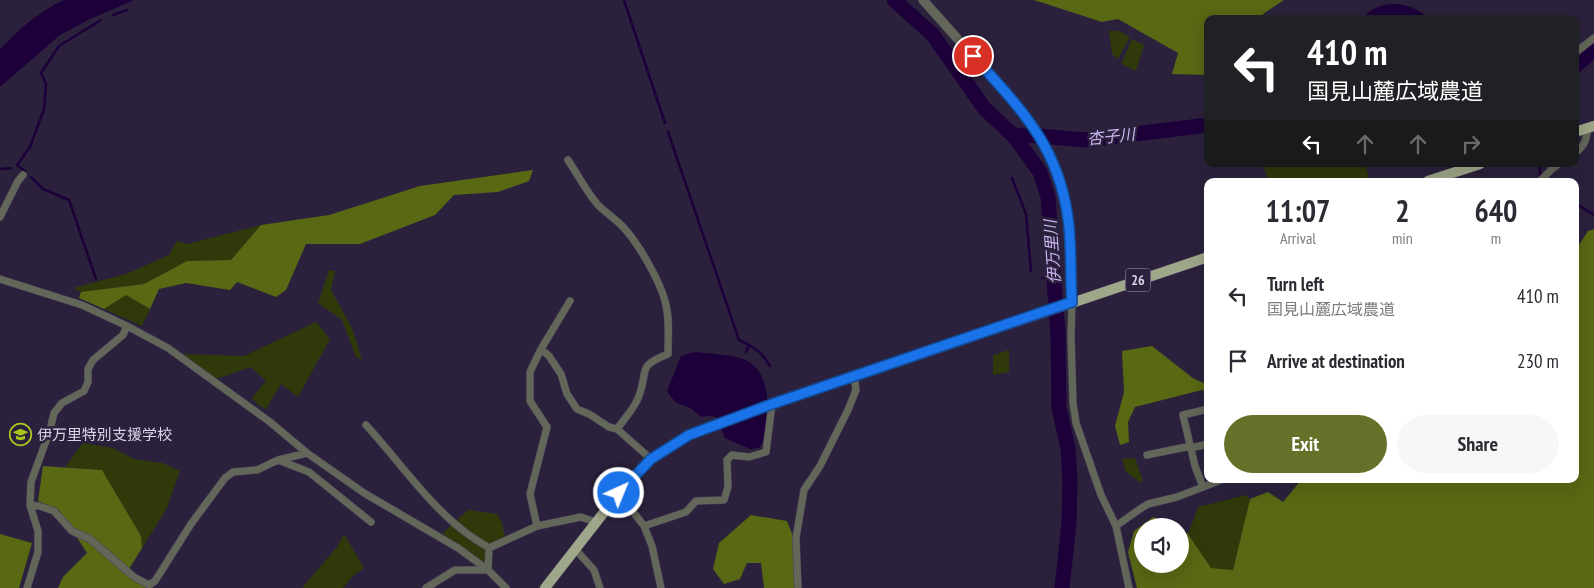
<!DOCTYPE html>
<html lang="en">
<head>
<meta charset="utf-8">
<style>
  :root { --surface:#fff; --page:#f7f7f7; --text:#2b2b33; --muted:#7c7c81; --accent:#637129 }
  body { margin:0; font-family:"PT Sans Narrow","Noto Sans JP",sans-serif; background:var(--page); color:var(--text); height:100vh; display:flex; flex-direction:column; font-size:19px; white-space:nowrap }
  * { box-sizing:border-box; margin:0 }
  p { font-size:16px; color:var(--muted) }
  .icon { flex:none; width:28px; height:28px; fill:none; stroke:currentColor; stroke-width:2; stroke-linecap:round; stroke-linejoin:round }
  .map { position:relative; flex:1; overflow:hidden }
  .side { position:absolute; left:1204px; top:178px; width:375px; height:305px; display:flex; flex-direction:column; background:var(--surface); border-radius:10px; box-shadow:0 5px 20px #0002 }
  .side>* { flex:none }
  .banner { position:absolute; left:1204px; top:15px; width:375px; height:152px; border-radius:10px; box-shadow:0 5px 20px #0002; background:#202124; color:#fff; overflow:hidden }
  .controls { position:absolute; left:1134px; top:518px; display:grid; gap:10px }
  .controls a { display:grid; place-items:center; width:55px; height:55px; border-radius:50%; background:var(--surface); box-shadow:0 5px 20px #0002; font-size:25px }
  .pin { position:absolute; display:grid; place-items:center; width:42px; height:42px; color:#fff; margin:-21px; border:2px solid #fff; border-radius:50%; box-shadow:0 1px 5px #0007 }
  .me { position:absolute; width:55px; margin:-28px; rotate:44deg; stroke-linejoin:round; filter:drop-shadow(0 0 4px #0008) }
  .turn { display:flex; align-items:center; gap:18px; height:105px; padding:0 20px; font-size:22px }
  .turn .icon { width:65px; height:65px; stroke-width:2.5 }
  .turn b { display:block; font-size:35px; line-height:42px }
  .lanes { display:flex; align-items:center; height:48px; padding:0 20px; background:#0003; justify-content:center; gap:25px; direction:ltr }
  .lanes .off { opacity:.35 }
  .eta { display:flex; justify-content:space-evenly; align-items:center; height:85px; text-align:center }
  .eta b { font-size:30px; font-weight:700; line-height:35px }
  .action { display:flex; gap:10px; margin-top:auto; padding:10px 20px }
  .action a { flex:1; height:58px; border-radius:30px; background:var(--accent); color:#fff; font-size:20px; font-weight:700; line-height:58px; text-align:center }
  .action a+a { background:var(--page); color:var(--text) }
  ul { padding:0; list-style:none }
  li { display:flex; align-items:center; gap:15px; height:65px; padding:0 20px }
  li div { flex:1 }
  li b { display:block; font-size:19px }
  li em { font-style:normal }
  .map>svg:first-child { display:block }
  .green { fill:#2f390a }
  .forest { fill:#586813 }
  .water { fill:#1d003a }
  .lines { fill:none; stroke-linecap:round; stroke-linejoin:round }
  .stream { stroke:#1d003a; stroke-width:2.5 }
  .river { stroke:#1d003a; stroke-width:15 }
  .minor-casing { stroke:#473e57; stroke-width:8 }
  .tertiary-casing { stroke:#473e57; stroke-width:10 }
  .primary-casing { stroke:#473e57; stroke-width:11 }
  .minor { stroke:#636759; stroke-width:7 }
  .tertiary { stroke:#636759; stroke-width:9 }
  .primary { stroke:#9fa78a; stroke-width:10 }
  .route-casing { stroke:#114b97; stroke-width:12 }
  .route { stroke:#1a73e8; stroke-width:9 }
  .labels { text-anchor:middle; stroke-width:5; stroke-linejoin:round; paint-order:stroke }
  .shield { fill:#2b213c; stroke:#a69fb3; stroke-width:1 }
  .shield-label { font-size:14px; font-weight:bold; fill:#dad5e6 }
  .poi-label { font-size:15px; fill:#dad5e6; stroke:#2b213c; text-anchor:start }
  .water-label { font-size:16px; font-style:italic; fill:#cab7f0; stroke:#2b213c }
</style>
</head>
<body>
<div class="map">
<svg width="1594" height="588" viewBox="0 0 1594 588">
  <rect width="100%" height="100%" fill="#2b213c"/>
  <path class="green" d="M 1109,31 L 1119,31 L 1130,37 L 1118,59 L 1112,54 Z
    M 1132,39 L 1144,45 L 1136,71 L 1121,64 Z
    M 1262,164 L 1366,164 L 1369,181 L 1269,181 Z
    M 261,225 L 231,260 L 187,261 L 144,284 L 81,292 L 73,288 L 126,274 L 169,255 L 177,241 L 187,244 Z
    M 329,270 L 335,271 L 331,290 L 352,328 L 362,360 L 356,357 L 342,320 L 318,303 Z
    M 126,295 L 150,309 L 142,326 L 104,309 Z
    M 316,322 L 330,339 L 298,397 L 281,384 L 266,409 L 258,405 L 252,398 L 266,381 L 251,367 L 216,379 L 183,354 L 244,356 Z
    M 1009,350 L 1009,372 L 993,375 L 993,355 Z
    M 83,443 L 113,448 L 134,459 L 163,463 L 180,471 L 166,510 L 142,548 L 141,536 L 102,470 L 65,467 Z
    M 1135,458 L 1143,481 L 1140,482 L 1126,472 L 1122,459 Z
    M 1246,495 L 1250,499 L 1233,570 L 1211,568 L 1188,534 L 1198,507 Z
    M 468,510 L 497,514 L 502,523 L 505,538 L 490,544 L 484,562 L 442,534 Z
    M 344,534 L 364,568 L 353,576 L 343,588 L 302,588 L 337,547 Z"/>
  <path class="forest" d="M 1034,0 L 1284,0 L 1263,14 L 1264,19 L 1208,19 L 1207,75 L 1172,74 L 1178,53 L 1118,19 L 1102,22 Z
    M 533,170 L 529,181 L 498,192 L 454,195 L 435,215 L 360,244 L 306,244 L 286,290 L 276,297 L 237,282 L 230,290 L 186,283 L 159,289 L 150,309 L 126,295 L 104,309 L 79,298 L 81,292 L 144,284 L 187,261 L 231,260 L 261,225 L 329,215 L 420,186 Z
    M 1594,229 L 1594,588 L 1137,588 L 1128,552 L 1134,531 L 1153,517 L 1173,526 L 1142,526 L 1142,564 L 1180,564 L 1180,530 L 1188,534 L 1211,568 L 1233,570 L 1250,499 L 1268,492 L 1283,502 L 1302,479 L 1575,479 L 1575,251 L 1588,231 Z
    M 1152,346 L 1194,379 L 1207,384 L 1207,392 L 1202,390 L 1135,407 L 1128,422 L 1129,442 L 1120,445 L 1115,426 L 1124,392 L 1122,351 Z
    M 43,466 L 102,470 L 141,536 L 142,548 L 129,569 L 153,588 L 58,588 L 63,577 L 87,553 L 59,510 L 38,501 Z
    M 751,515 L 787,521 L 793,536 L 796,588 L 764,588 L 761,563 L 747,563 L 740,579 L 724,584 L 713,569 L 719,543 Z
    M 0,534 L 32,543 L 19,588 L 0,588 Z"/>
  <path class="water" d="M 64,0 L 134,0 L 88,20 L 60,35 L 0,87 L 0,49 C 20,29 38,12 64,0 Z
    M 695,352 C 739,357 765,352 768,407 C 768,420 767,438 759,448 L 750,449 L 725,438 L 716,417 L 708,416 L 701,417 L 692,409 L 675,402 L 667,391 L 681,356 Z"/>
  <g class="lines">
    <path class="stream" d="M 624,0 L 665,123
      M 113,15 L 127,10
      M 668,132 L 739,340 C 754,347 762,352 770,366
      M 1537,164 L 1540,169 L 1540,177
      M 0,169 L 11,168
      M 25,171 L 17,165 L 30,147 L 44,109 L 46,84 L 41,73 L 59,46 L 101,20
      M 31,177 L 43,189 L 69,200 L 96,279
      M 1012,178 L 1026,214 L 1031,271
      M 1575,203 L 1594,215
      M 1042,278 L 1053,278
      M 746,352 L 749,345"/>
    <path class="river" d="M 894,0 L 933,35 L 984,108 L 1014,136 L 1040,172 L 1048,197 L 1058,336 L 1059,408 L 1068,448 L 1070,482 L 1069,523 L 1062,588
      M 1372,19 C 1386,8 1403,10 1418,19
      M 1575,66 L 1594,50
      M 1014,136 L 1027,135 L 1085,140 L 1208,125"/>
    <defs>
      <path id="minor" d="M 1575,53 L 1594,38
        M 1575,153 C 1585,146 1586,140 1588,128
        M 568,160 C 578,175 586,191 598,205 C 606,213 616,219 624,228 C 638,243 660,281 665,301 C 670,318 668,337 668,354 C 636,367 649,369 639,396 C 635,408 624,419 617,429 L 651,459
        M 1540,181 L 1552,169 L 1559,164
        M 0,217 L 18,181 L 23,175
        M 0,279 L 82,305 L 127,326 L 168,348 L 270,422 L 307,453 L 364,493 L 458,548 L 488,570 L 506,588
        M 1072,302 L 1071,336 L 1073,403 L 1076,423 L 1101,495 L 1116,526 L 1129,588
        M 541,349 L 549,356 L 561,374 L 567,394 L 577,409 L 589,414 L 609,427 L 617,429
        M 366,425 C 399,461 430,507 469,535 C 476,540 483,544 489,548 L 488,570
        M 1147,455 L 1186,447 L 1195,447 L 1208,444
        M 278,460 L 309,472 L 371,522
        M 1203,487 L 1195,466 L 1183,415 L 1208,409
        M 619,493 L 644,526 L 652,546 L 661,588
        M 30,505 L 39,506 L 54,511 L 72,531 L 90,539 L 134,577 L 149,585 L 155,581 L 191,524 L 225,478 L 233,472 L 257,470 L 278,460 L 307,453
        M 537,526 L 530,494 L 547,427 L 530,401 L 530,372 L 541,349 L 570,301
        M 644,526 L 686,512 L 696,501 L 724,500 L 728,487 L 727,460 L 732,455 L 749,457 L 766,452 L 772,404
        M 1116,526 L 1140,509 L 1148,504 L 1177,497 L 1224,479
        M 489,548 L 537,526 L 581,517 L 595,522
        M 575,549 L 594,570 L 600,588
        M 27,588 L 38,552 L 38,531 L 30,505 L 31,482 L 50,430 L 54,413 L 62,403 L 84,391 L 88,382 L 88,369 L 93,360 L 123,335 L 127,326
        M 426,588 L 455,570 L 488,570
        M 798,588 L 796,538 L 804,490 L 820,466 L 848,410 L 856,390 L 854,376"/>
      <path id="tertiary" d="M 923,0 L 1027,117 L 1050,156 L 1061,187 L 1068,219 L 1072,302"/>
      <path id="primary" d="M 1575,132 L 1594,126
        M 1428,181 L 1480,164
        M 545,588 L 619,493 L 651,459 L 689,435 L 772,404 L 1208,257"/>
    </defs>
    <use href="#minor" class="minor-casing"/>
    <use href="#tertiary" class="tertiary-casing"/>
    <use href="#primary" class="primary-casing"/>
    <use href="#minor" class="minor"/>
    <use href="#tertiary" class="tertiary"/>
    <use href="#primary" class="primary"/>
  </g>
  <g class="lines">
    <defs>
      <path id="route" d="M 619,493 L 651,459 L 689,435 L 772,404 L 1072,302 C 1070,275 1072,245 1068,218 C 1058,145 1020,108 973,56"/>
    </defs>
    <use href="#route" class="route-casing"/>
    <use href="#route" class="route"/>
  </g>
  <defs>
    <symbol id="school-ring" viewBox="-11 -11 22 22"><circle r="9.5" fill="#2b213c" stroke="#a8c71c" stroke-width="1.5"/><path d="M0-5L7-2L0 1L-7-2ZM-4 1L0 2.5L4 1V4Q0 6-4 4Z" fill="#a8c71c"/></symbol>
  </defs>
  <g fill-rule="evenodd">
    <use href="#school-ring" x="8" y="422" width="25" height="25"/>
  </g>
  <g class="labels">
    <rect class="shield" x="1125.5" y="268.5" width="25" height="23" rx="4"/>
    <g class="shield-label">
      <text x="1138" y="285">26</text>
    </g>
    <g class="poi-label">
      <text x="37" y="440">伊万里特別支援学校</text>
    </g>
    <g class="water-label">
      <text transform="translate(1111 136) rotate(-6)" y="6">杏子川</text>
      <text transform="translate(1052 252) rotate(-94)" y="6">伊万里川</text>
    </g>
  </g>
</svg>
<div class="controls">
<a><svg class="icon" aria-label="sound" viewBox="0 0 24 24"><path d="M4 9h4l5-4v14l-5-4H4zM17 9q2 3 0 6"/></svg></a>
</div>
<div class="pin" style="left:973px;top:56px;background:#d93025"><svg class="icon" aria-label="arrive" viewBox="0 0 24 24"><path d="M6 21V4h12l-3 4 3 4H6"/></svg></div>
<svg class="me" style="left:619px;top:493px" viewBox="-20 -20 40 40"><circle r="17" fill="#1a73e8" stroke="#fff" stroke-width="3"/><path d="M0-11L8 9 0 5-8 9z" fill="#fff"/></svg>
<div class="banner">
<div class="turn"><svg class="icon" aria-label="left" viewBox="0 0 24 24"><path d="M17 20v-9H6M10 6l-5 5 5 5"/></svg><div><b>410 m</b>国見山麓広域農道</div></div>
<div class="lanes"><svg class="icon" aria-label="left" viewBox="0 0 24 24"><path d="M17 20v-9H6M10 6l-5 5 5 5"/></svg><svg class="icon off" aria-label="ahead" viewBox="0 0 24 24"><path d="M12 20V5M6 11l6-6 6 6"/></svg><svg class="icon off" aria-label="ahead" viewBox="0 0 24 24"><path d="M12 20V5M6 11l6-6 6 6"/></svg><svg class="icon off" aria-label="right" viewBox="0 0 24 24"><path d="M7 20v-9h11M14 6l5 5-5 5"/></svg></div>
</div>
<section class="side">
<div class="eta">
<div><b>11:07</b><p>Arrival</p></div>
<div><b>2</b><p>min</p></div>
<div><b>640</b><p>m</p></div>
</div>
<ul>
<li><svg class="icon" aria-label="left" viewBox="0 0 24 24"><path d="M17 20v-9H6M10 6l-5 5 5 5"/></svg><div><b>Turn left</b><p>国見山麓広域農道</p></div><em>410 m</em></li>
<li><svg class="icon" aria-label="arrive" viewBox="0 0 24 24"><path d="M6 21V4h12l-3 4 3 4H6"/></svg><div><b>Arrive at destination</b></div><em>230 m</em></li>
</ul>
<div class="action"><a>Exit</a><a>Share</a></div>
</section>
</div>
</body>
</html>
